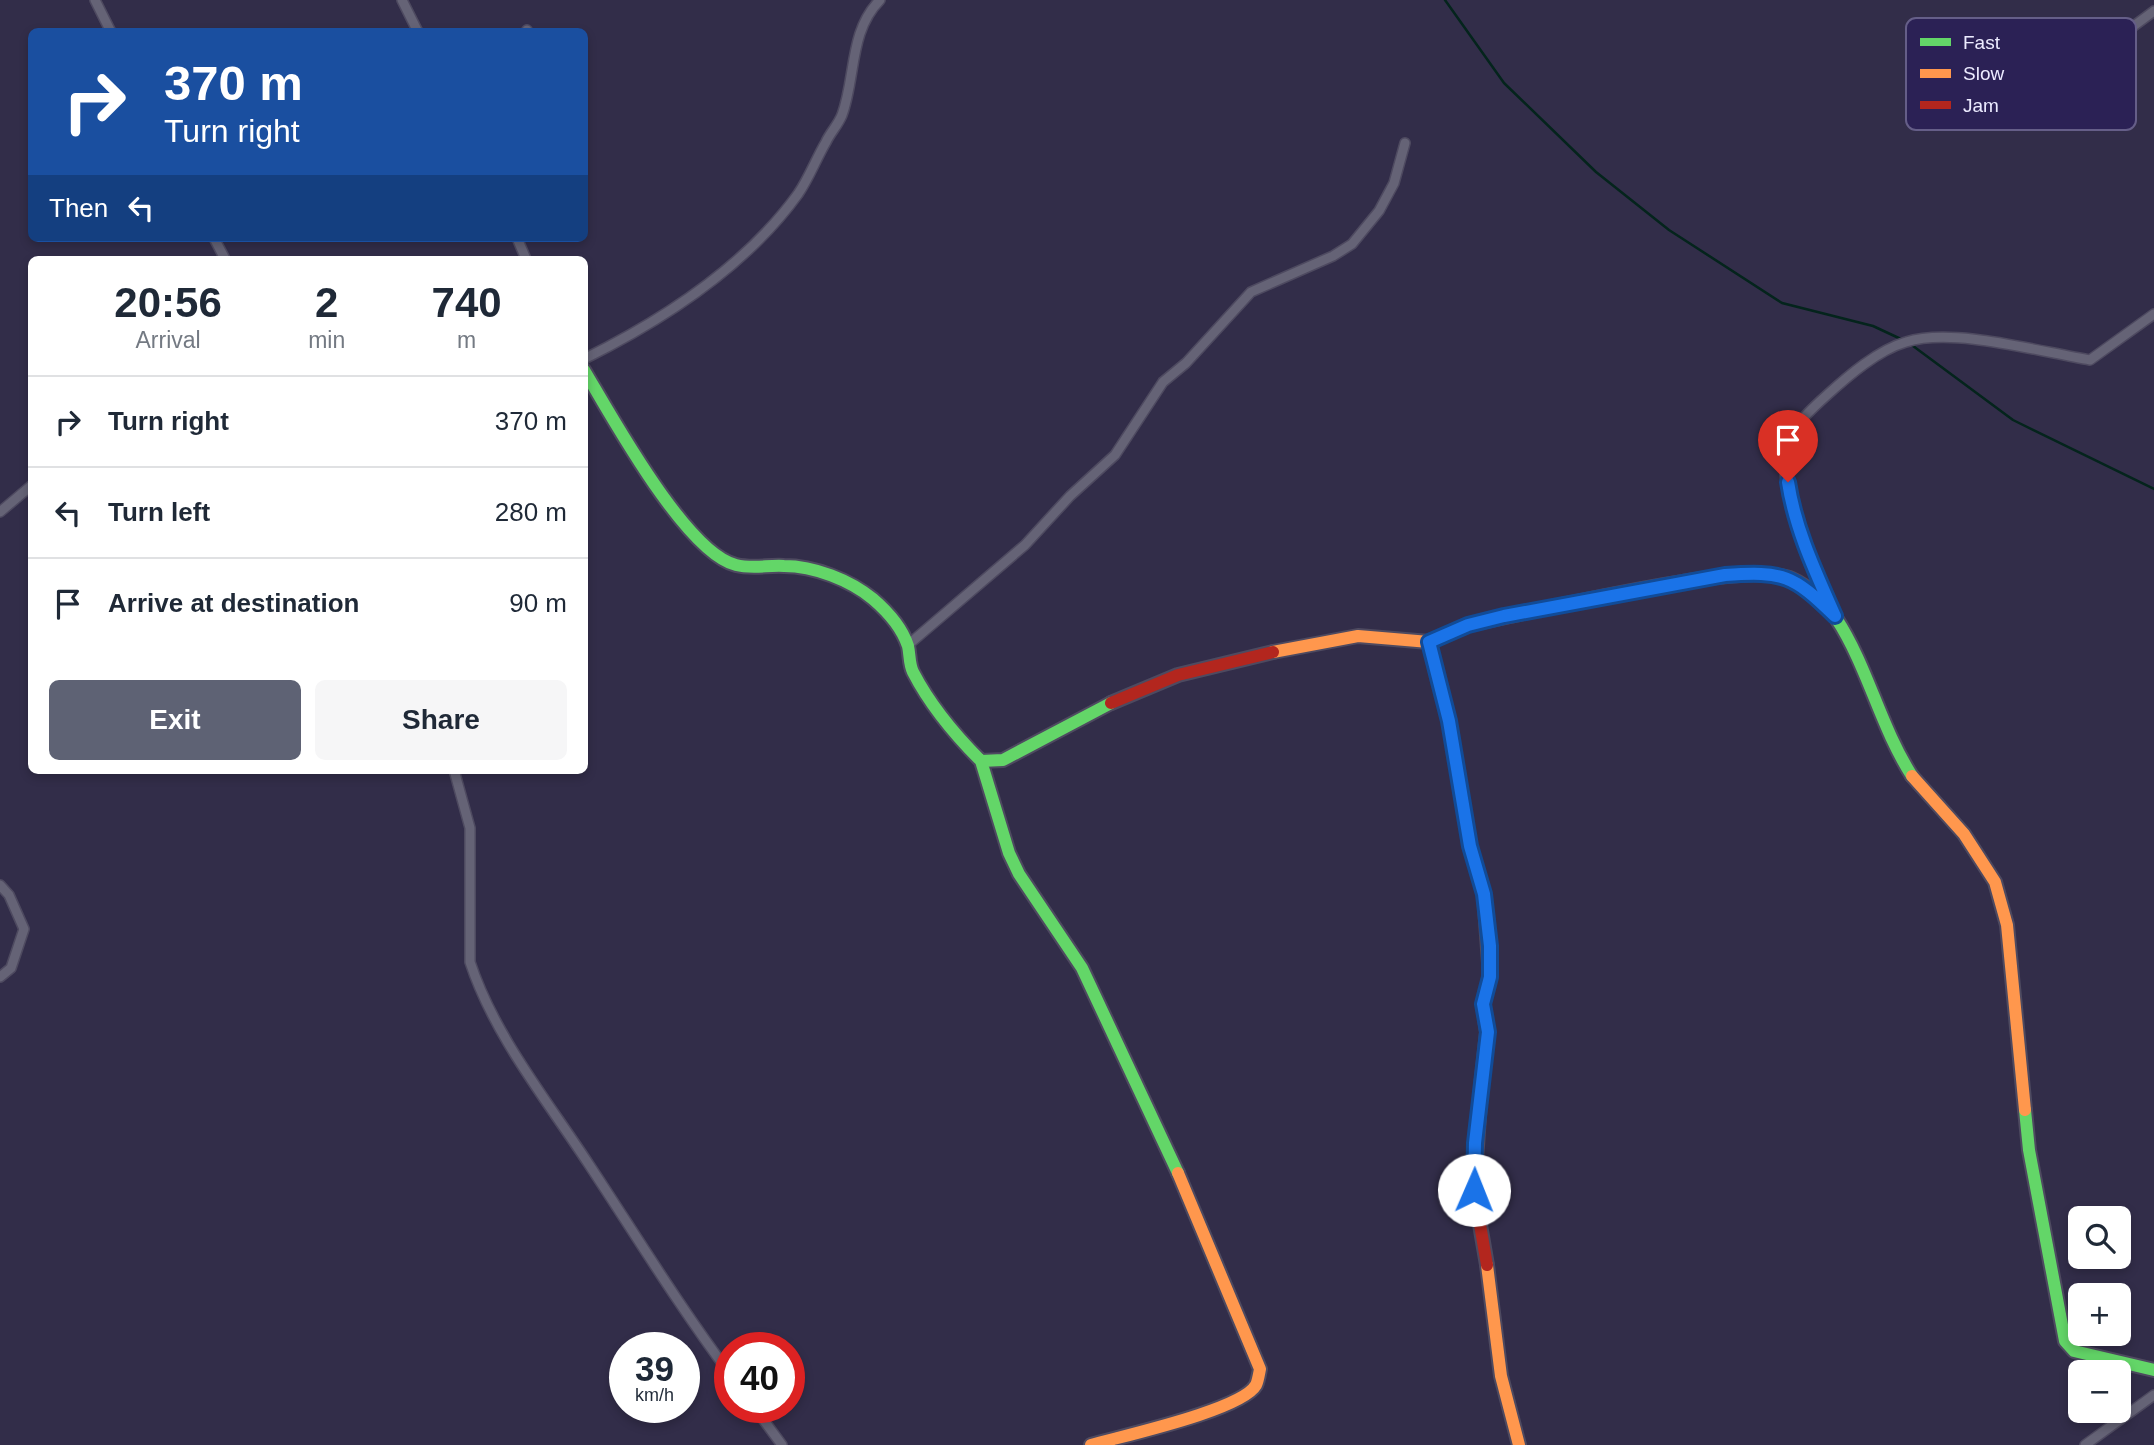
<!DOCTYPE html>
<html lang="en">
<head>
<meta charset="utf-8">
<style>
  :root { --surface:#fff; --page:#f6f6f7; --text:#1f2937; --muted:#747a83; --line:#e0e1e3; --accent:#5e6274 }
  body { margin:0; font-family:Arial,sans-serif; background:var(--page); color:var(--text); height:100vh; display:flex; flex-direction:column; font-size:26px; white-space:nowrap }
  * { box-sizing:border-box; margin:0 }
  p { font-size:23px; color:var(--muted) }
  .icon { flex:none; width:38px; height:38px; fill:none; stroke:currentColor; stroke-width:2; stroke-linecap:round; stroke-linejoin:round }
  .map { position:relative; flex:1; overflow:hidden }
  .details { position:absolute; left:28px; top:256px; width:560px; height:518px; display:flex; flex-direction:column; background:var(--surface); border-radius:10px; box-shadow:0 4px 10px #0003 }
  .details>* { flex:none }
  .guide { position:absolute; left:28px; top:28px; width:560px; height:214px; border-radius:10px; box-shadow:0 4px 10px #0003; background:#1a4fa0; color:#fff; overflow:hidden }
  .tools { position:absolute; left:2068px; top:1206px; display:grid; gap:14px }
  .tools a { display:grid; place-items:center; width:63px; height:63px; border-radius:10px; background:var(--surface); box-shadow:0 4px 10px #0003; font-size:35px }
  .speed { position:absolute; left:609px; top:1332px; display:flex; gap:14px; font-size:35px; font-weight:700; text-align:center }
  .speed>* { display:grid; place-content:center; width:91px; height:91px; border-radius:50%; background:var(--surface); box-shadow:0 4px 10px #0003; line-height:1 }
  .speed small { font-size:18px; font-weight:400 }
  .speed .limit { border:10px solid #d22; background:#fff; color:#111 }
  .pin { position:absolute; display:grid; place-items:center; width:60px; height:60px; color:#fff; margin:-72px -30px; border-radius:50% 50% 50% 0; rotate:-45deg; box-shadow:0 0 7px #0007 }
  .pin .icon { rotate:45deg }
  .me { position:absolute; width:77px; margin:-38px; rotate:1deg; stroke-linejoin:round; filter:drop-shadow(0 0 5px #0008) }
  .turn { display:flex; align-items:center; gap:24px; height:147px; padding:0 21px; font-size:32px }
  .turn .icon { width:91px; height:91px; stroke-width:2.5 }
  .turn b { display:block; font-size:49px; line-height:60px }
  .then { display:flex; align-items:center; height:66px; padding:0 21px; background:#0003; gap:14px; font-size:26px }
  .eta { display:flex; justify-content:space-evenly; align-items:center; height:119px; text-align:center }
  .eta b { font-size:42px; font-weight:700; line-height:49px }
  .primary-button { display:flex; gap:14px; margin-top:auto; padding:14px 21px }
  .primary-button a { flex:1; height:80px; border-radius:10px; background:var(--accent); color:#fff; font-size:28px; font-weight:700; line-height:80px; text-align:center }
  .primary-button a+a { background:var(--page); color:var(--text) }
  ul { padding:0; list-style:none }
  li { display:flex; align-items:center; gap:21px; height:91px; padding:0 21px; border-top:2px solid var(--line) }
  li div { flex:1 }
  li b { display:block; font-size:26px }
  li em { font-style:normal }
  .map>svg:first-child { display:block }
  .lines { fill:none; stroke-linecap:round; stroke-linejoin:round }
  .stream { stroke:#04241c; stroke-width:2.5 }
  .street-casing { stroke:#4e4a60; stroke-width:12 }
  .fast-casing { stroke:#4e4a60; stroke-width:16 }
  .slow-casing { stroke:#4e4a60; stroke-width:16 }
  .jam-casing { stroke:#4e4a60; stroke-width:16 }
  .street { stroke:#656376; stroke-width:9 }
  .fast { stroke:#63d668; stroke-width:12 }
  .slow { stroke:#ff974d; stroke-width:12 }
  .jam { stroke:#b3261e; stroke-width:12 }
  .route-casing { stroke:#114b97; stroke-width:18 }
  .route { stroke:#1a73e8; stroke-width:12 }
  .key { fill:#2b2155; stroke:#655e88; stroke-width:2 }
  .key-label { font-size:19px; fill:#ecebff }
</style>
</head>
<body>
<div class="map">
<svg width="2154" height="1445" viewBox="0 0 2154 1445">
  <rect width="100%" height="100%" fill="#322d49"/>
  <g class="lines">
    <path class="stream" d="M 1445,0 L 1504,83 L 1596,172 L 1669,230 L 1782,303 L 1873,326 L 1903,340
      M 1909,343 L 2013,420 L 2154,489"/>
    <defs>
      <path id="street" d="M 95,0 L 111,32
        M 402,0 L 418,32
        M 526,32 L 527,30
        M 1953,57 L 2031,54 L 2070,40 L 2097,53 L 2154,11
        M 214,238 L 225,259
        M 517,238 L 526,259
        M 584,359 C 663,320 746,266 798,194 C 809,178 816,159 826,142 C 830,133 838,125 842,115 C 856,77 849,31 880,0
        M 0,512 L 32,485
        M 1833,611 C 1815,569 1782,506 1785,460 C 1787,430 1806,414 1827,395 C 1848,376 1878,350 1906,342 C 1954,327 2040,352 2090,360 L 2154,314
        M 908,645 L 1025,545 L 1070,496 L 1115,455 L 1163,382 L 1186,363 L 1251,292 L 1333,256 L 1352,244 L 1379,211 L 1394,183 L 1405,143
        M 454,770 L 470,828 L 470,962 C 494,1035 546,1099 588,1163 C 635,1234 679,1306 730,1374
        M 0,885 L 9,895 L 24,929 L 11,968 L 0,977
        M 754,1407 L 782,1445
        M 2085,1445 L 2154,1395"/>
      <path id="fast" d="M 584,370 C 611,415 686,553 736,565 C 752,569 768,565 784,566 C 814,566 850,580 873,599 C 887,611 902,628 908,646 C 910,655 909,664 913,672 C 930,705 955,735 981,761 L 1003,760 L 1111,703
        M 1556,606 C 1604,597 1752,562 1792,579 C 1808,586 1826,603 1836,618 C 1868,667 1880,726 1912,776
        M 1429,642 L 1449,721 L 1470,846 L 1484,894 L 1490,977 L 1483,1004 L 1487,1032 L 1481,1087
        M 981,761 L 1009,853 L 1019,874 L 1082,968 L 1178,1173
        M 2025,1110 L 2029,1150 L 2065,1341 L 2074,1351 L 2154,1370"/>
      <path id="slow" d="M 1273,652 L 1358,636 L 1429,642 L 1468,625 L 1556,606
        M 1912,776 L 1964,834 L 1995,882 L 2007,925 L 2025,1110
        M 1487,1265 L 1501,1376 L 1519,1445
        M 1091,1445 C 1122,1436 1242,1410 1256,1385 C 1258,1381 1259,1374 1260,1369 L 1178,1173"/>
      <path id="jam" d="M 1111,703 L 1178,675 L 1273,652
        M 1481,1087 L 1474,1190 L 1487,1265"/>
    </defs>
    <use href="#street" class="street-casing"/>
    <use href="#fast" class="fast-casing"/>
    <use href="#slow" class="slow-casing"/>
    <use href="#jam" class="jam-casing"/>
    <use href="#street" class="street"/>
    <use href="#fast" class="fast"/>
    <use href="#slow" class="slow"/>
    <use href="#jam" class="jam"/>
  </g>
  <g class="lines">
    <defs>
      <path id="route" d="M 1474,1190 L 1475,1143 L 1488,1032 L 1483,1004 L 1490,977 L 1490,946 L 1484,894 L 1470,846 L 1449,721 L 1429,642 L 1468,625 L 1504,616 L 1725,575 C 1784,571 1793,575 1835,616 C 1816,573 1795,529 1788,482"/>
    </defs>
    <use href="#route" class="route-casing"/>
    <use href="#route" class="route"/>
  </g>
  <rect x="1906" y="18" width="230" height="112" rx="10" class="key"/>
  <rect x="1920" y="38" width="31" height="8" fill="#63d668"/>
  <rect x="1920" y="69" width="31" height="9" fill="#ff974d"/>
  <rect x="1920" y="101" width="31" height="8" fill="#b3261e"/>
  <g class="key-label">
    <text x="1963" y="49">Fast</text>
    <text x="1963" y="80">Slow</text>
    <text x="1963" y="112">Jam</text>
  </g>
</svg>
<div class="tools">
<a><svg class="icon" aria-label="search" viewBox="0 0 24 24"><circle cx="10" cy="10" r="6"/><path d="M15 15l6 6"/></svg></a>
<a>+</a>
<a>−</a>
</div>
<div class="speed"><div>39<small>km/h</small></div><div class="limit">40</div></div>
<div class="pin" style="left:1788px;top:482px;background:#d93025"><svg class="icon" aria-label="arrive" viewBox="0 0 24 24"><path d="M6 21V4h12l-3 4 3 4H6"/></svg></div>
<svg class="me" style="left:1474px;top:1190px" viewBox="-20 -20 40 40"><circle r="19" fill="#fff"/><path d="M0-13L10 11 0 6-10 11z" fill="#1a73e8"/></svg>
<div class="guide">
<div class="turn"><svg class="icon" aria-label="right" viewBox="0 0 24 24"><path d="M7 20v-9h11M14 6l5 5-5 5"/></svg><div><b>370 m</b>Turn right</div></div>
<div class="then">Then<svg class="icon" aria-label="left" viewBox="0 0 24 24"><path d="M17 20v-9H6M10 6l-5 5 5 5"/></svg></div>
</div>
<section class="details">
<div class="eta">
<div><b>20:56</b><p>Arrival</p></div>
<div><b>2</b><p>min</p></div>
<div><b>740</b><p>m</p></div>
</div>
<ul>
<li><svg class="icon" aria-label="right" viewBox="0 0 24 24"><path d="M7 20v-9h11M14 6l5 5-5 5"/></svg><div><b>Turn right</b></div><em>370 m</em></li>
<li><svg class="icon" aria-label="left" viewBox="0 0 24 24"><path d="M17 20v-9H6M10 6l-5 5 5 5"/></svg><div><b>Turn left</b></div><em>280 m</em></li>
<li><svg class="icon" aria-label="arrive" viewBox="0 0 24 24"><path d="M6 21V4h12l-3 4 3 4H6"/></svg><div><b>Arrive at destination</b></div><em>90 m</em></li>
</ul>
<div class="primary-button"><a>Exit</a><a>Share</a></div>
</section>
</div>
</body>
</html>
